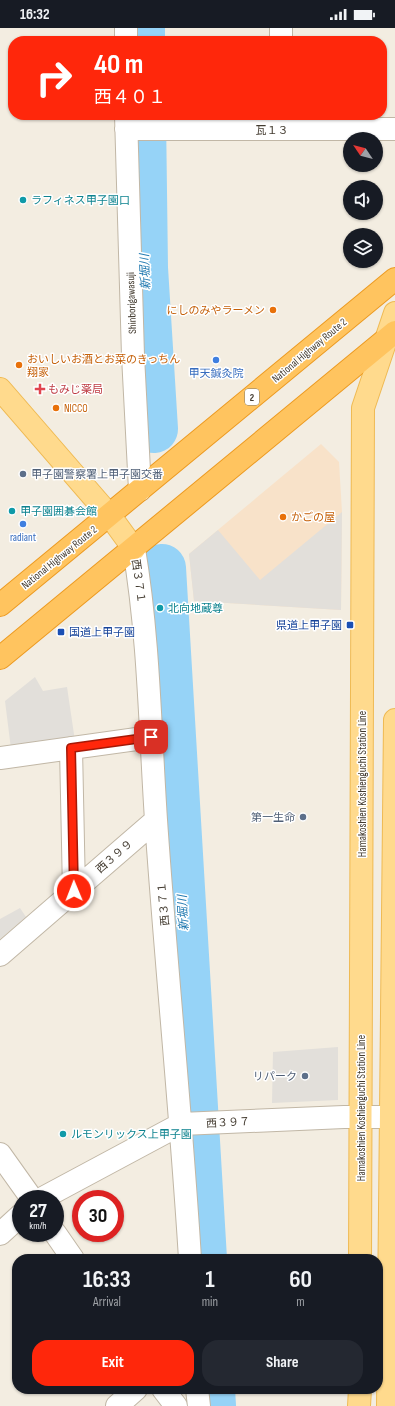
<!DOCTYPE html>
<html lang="en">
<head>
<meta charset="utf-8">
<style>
  :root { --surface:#171b24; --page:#242831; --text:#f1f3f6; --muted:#9ea1a6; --accent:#ff270b }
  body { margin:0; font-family:"Sofia Sans Condensed","Noto Sans JP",sans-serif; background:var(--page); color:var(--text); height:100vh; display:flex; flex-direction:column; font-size:15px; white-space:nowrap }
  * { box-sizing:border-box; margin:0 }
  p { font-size:13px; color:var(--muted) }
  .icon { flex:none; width:22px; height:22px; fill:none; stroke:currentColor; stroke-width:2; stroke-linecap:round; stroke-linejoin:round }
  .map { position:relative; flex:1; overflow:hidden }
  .side { position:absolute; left:12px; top:1226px; width:371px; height:140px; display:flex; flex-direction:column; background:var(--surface); border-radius:16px; box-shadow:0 1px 3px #0004 }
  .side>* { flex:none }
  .guide { position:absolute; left:8px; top:8px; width:379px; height:84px; border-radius:16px; box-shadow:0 1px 3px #0004; background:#ff270b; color:#fff; overflow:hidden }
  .needle { width:26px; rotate:305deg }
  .buttons { position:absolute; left:343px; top:104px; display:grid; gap:8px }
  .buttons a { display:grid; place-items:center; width:40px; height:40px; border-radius:50%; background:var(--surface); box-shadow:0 1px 3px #0004; font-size:20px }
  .speed { position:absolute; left:12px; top:1162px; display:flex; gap:8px; font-size:20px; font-weight:700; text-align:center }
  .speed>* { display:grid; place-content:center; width:52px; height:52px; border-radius:50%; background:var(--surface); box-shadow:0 1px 3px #0004; line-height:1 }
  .speed small { font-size:10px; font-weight:400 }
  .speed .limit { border:6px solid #d22; background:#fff; color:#111 }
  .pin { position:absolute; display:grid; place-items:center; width:34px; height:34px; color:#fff; margin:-17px; border-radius:8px; box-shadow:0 2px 6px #0006 }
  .me { position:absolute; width:44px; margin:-22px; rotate:359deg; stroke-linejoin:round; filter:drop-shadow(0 0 3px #0008) }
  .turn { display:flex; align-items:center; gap:14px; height:84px; padding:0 20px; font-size:18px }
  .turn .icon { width:52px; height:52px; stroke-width:2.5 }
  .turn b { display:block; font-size:28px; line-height:34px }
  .eta { display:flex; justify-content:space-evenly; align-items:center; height:68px; text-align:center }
  .eta b { font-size:24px; font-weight:700; line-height:28px }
  .action { display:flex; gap:8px; margin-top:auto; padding:8px 20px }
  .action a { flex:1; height:46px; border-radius:16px; background:var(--accent); color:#fff; font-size:16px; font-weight:700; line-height:46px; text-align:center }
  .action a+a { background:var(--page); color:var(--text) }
  .status { display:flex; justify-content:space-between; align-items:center; height:28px; padding:0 20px; background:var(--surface); direction:ltr }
  .status svg { height:11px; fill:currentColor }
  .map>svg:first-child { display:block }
  .commercial { fill:#f8e2c9 }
  .parking { fill:#e2dfda }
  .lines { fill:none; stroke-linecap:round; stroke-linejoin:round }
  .river { stroke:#96d3f7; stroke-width:48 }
  .minor-casing { stroke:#c1b7a6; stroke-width:24 }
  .major-casing { stroke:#efba53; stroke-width:24 }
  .highway-casing { stroke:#ec9a21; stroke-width:24 }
  .minor { stroke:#fff; stroke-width:22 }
  .major { stroke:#ffda8d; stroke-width:22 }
  .highway { stroke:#ffc45f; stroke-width:22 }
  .route-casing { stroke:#a61907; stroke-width:10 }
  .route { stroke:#ff270b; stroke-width:7 }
  .culture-dot { fill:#0f9aa8; stroke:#fff; stroke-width:1.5 }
  .food-dot { fill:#e8710a; stroke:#fff; stroke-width:1.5 }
  .shop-dot { fill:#3f7fe0; stroke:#fff; stroke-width:1.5 }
  .health-dot { fill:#e0444e; stroke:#fff; stroke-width:1.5 }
  .service-dot { fill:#5c6f8a; stroke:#fff; stroke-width:1.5 }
  .transit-dot { fill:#1a4fb4; stroke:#fff; stroke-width:1.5 }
  .labels { text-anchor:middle; stroke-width:3; stroke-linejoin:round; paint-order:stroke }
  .shield { fill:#fff; stroke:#7c766f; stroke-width:1 }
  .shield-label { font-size:10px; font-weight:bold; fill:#443c31 }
  .street-label { font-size:11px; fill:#443c31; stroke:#fff }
  .culture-label { font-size:11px; fill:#0d838f; stroke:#fff; text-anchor:start }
  .food-label { font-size:11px; fill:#c56008; stroke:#fff; text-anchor:start }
  .shop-label { font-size:11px; fill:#366cbe; stroke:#fff }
  .health-label { font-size:11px; fill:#be3a42; stroke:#fff; text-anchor:start }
  .service-label { font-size:11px; fill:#4e5e75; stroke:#fff; text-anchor:end }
  .transit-label { font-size:11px; fill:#164399; stroke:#fff; text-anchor:end }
  .water-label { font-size:12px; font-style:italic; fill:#217ab1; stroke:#fff }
</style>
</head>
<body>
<div class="status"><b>16:32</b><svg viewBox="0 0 49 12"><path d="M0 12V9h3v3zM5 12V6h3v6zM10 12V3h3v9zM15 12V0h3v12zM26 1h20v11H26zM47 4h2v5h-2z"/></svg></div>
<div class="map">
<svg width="395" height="1378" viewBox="0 0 395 1378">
  <rect width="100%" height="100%" fill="#f3ede1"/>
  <path class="commercial" d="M 321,416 L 339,434 L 342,484 L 341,582 L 194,573 L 189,526 Z"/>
  <path class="parking" d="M 342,484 L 341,582 L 194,573 L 189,526 L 218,502 L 260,552 Z
    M 35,649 L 43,663 L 67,659 L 75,713 L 11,721 L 5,673 Z
    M 20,880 L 26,889 L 0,911 L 0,891 Z
    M 338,1019 L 338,1072 L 272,1075 L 273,1024 Z"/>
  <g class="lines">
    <path class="river" d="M 141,0 L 141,13
      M 142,87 L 144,240 L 154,401
      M 162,540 L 203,1231
      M 211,1361 L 212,1378"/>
    <defs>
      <path id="minor" d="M 126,0 L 126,13
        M 281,13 L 281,0
        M 126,87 L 133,328 L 140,462
        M 126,101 L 395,101
        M 134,521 C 149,610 150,701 156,792 C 166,938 181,1084 190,1231
        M 71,720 L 74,863
        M 0,730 L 151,709
        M 0,927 L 156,792
        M 0,1126 L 32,1171
        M 41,1171 L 181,1096 L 344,1089 L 395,1089
        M 55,1205 L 73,1231
        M 0,1206 L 21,1187
        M 163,1361 L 176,1378
        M 197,1361 L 199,1378
        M 117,1378 L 136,1361"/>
      <path id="major" d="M 0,361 L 110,488 L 134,521
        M 360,1231 L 363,380 L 395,285
        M 359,1378 L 360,1361
        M 388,1378 L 395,692"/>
      <path id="highway" d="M 0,577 L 395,251
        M 0,630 L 395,304"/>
    </defs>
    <use href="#minor" class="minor-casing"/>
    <use href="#major" class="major-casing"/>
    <use href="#highway" class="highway-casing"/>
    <use href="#minor" class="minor"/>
    <use href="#major" class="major"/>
    <use href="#highway" class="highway"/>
  </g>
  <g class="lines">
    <defs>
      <path id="route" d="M 74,863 L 71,720 L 151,709"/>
    </defs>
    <use href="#route" class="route-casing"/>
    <use href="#route" class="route"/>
  </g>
  <g class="culture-dot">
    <circle cx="23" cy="172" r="4"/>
    <circle cx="12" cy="483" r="4"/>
    <circle cx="160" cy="580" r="4"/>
    <circle cx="63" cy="1106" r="4"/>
  </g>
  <g class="food-dot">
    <circle cx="273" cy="282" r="4"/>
    <circle cx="19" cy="337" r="4"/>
    <circle cx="56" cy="380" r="4"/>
    <circle cx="283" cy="489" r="4"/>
  </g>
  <g class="shop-dot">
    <circle cx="216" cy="332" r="4"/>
    <circle cx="23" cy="496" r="4"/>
  </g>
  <path class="health-dot" d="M38 355h4v4h4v4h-4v4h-4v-4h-4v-4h4z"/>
  <g class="service-dot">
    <circle cx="23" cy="446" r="4"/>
    <circle cx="303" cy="789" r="4"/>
    <circle cx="305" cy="1048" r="4"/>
  </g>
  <g class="transit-dot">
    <rect x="346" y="593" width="8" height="8" rx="2"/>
    <rect x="57" y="600" width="8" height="8" rx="2"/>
  </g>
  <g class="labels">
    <rect class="shield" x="245" y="361" width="14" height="16" rx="3"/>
    <g class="shield-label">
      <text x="252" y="373">2</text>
    </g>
    <g class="street-label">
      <text x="272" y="106">瓦１３</text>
      <text transform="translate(131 275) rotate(-92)" y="4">Shinborigawasuji</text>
      <text transform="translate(309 322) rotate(-40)" y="4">National Highway Route 2</text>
      <text transform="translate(59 529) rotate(-39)" y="4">National Highway Route 2</text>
      <text transform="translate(139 553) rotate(82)" y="4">西３７１</text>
      <text transform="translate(362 756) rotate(-90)" y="4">Hamakoshien Koshienguchi Station Line</text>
      <text transform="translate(114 828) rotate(-41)" y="4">西３９９</text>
      <text transform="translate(163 876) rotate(-95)" y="4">西３７１</text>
      <text transform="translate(361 1080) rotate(-90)" y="4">Hamakoshien Koshienguchi Station Line</text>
      <text transform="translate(228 1094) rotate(-3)" y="4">西３９７</text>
    </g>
    <g class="culture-label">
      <text x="31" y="176">ラフィネス甲子園口</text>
      <text x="20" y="487">甲子園囲碁会館</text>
      <text x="168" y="584">北向地蔵尊</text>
      <text x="71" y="1110">ルモンリックス上甲子園</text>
    </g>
    <g class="food-label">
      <text x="265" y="286" text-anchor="end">にしのみやラーメン</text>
      <text x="27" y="335">おいしいお酒とお菜のきっちん<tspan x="27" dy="13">翔家</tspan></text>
      <text x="64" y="384">NICCO</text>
      <text x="291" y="493">かごの屋</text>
    </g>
    <g class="shop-label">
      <text x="216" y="349">甲天鍼灸院</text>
      <text x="23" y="513">radiant</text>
    </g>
    <g class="health-label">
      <text x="48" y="365">もみじ薬局</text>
    </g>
    <g class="service-label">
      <text x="31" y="450" text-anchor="start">甲子園警察署上甲子園交番</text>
      <text x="295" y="793">第一生命</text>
      <text x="297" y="1052">リパーク</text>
    </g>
    <g class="transit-label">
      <text x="342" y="601">県道上甲子園</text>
      <text x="69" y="608" text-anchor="start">国道上甲子園</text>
    </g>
    <g class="water-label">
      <text transform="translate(145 244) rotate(-92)" y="4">新堀川</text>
      <text transform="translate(183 885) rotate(-93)" y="4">新堀川</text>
    </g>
  </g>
</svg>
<div class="buttons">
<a><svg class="needle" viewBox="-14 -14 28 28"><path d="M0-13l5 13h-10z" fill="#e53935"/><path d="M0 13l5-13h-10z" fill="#9ea1a6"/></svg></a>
<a><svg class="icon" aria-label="sound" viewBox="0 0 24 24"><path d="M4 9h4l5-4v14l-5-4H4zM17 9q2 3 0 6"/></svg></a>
<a><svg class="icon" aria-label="layers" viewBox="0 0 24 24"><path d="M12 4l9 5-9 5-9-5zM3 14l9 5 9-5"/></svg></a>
</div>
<div class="speed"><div>27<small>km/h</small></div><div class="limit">30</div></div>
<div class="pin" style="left:151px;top:709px;background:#d93025"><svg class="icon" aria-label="arrive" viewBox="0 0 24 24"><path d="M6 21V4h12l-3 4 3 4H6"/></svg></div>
<svg class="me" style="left:74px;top:863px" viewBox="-20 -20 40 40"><circle r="17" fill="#ff270b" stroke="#fff" stroke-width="3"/><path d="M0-11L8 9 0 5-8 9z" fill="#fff"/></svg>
<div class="guide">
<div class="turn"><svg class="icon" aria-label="right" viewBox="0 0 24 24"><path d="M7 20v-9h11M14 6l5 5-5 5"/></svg><div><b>40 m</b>西４０１</div></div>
</div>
<section class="side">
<div class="eta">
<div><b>16:33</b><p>Arrival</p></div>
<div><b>1</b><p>min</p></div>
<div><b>60</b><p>m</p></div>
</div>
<div class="action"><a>Exit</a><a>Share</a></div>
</section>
</div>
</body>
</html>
